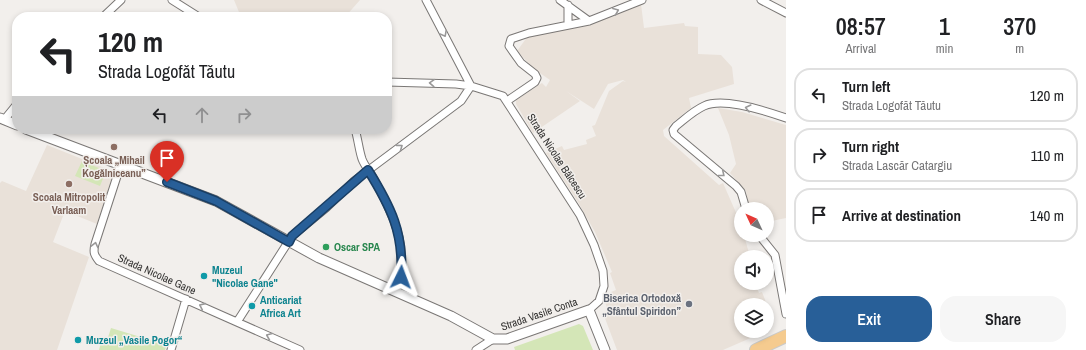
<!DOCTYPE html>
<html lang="en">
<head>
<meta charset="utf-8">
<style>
  :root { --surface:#fff; --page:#f6f6f6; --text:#202124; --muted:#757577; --line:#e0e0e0; --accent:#285f98 }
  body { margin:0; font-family:"Archivo Narrow",sans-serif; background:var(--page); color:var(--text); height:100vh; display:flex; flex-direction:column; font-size:15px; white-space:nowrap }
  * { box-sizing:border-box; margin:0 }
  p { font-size:13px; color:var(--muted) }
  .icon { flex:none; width:22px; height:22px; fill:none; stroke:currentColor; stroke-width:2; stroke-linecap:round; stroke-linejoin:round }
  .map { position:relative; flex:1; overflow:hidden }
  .panel { display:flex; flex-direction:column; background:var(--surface); width:300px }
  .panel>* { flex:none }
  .banner { position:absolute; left:12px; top:12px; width:380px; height:122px; border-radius:16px; box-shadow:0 2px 6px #0003; background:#fff; color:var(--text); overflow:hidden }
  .needle { width:26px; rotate:314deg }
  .buttons { position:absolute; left:734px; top:202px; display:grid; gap:8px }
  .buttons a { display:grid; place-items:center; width:40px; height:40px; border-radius:50%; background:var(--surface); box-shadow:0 2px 6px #0003; font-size:20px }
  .pin { position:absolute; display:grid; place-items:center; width:34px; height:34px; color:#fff; margin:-41px -17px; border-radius:50% 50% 50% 0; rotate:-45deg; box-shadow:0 0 4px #0007 }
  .pin .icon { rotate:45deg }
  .me { position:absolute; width:44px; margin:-22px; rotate:3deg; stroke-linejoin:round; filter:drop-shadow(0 0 3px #0008) }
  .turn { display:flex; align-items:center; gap:14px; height:84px; padding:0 20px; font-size:18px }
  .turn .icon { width:52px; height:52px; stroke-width:2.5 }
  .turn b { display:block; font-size:28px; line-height:34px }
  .lanes { display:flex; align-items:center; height:38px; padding:0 20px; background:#0003; justify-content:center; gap:20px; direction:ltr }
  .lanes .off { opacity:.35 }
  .eta { display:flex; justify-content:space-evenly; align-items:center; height:68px; text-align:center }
  .eta b { font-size:24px; font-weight:600; line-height:28px }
  .primary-button { display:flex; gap:8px; margin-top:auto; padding:8px 20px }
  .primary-button a { flex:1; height:46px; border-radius:16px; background:var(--accent); color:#fff; font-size:16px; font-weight:600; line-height:46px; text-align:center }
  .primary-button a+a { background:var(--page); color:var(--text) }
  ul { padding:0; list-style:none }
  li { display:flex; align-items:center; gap:12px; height:54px; margin:0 8px 6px; padding:0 12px; border:2px solid var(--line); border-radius:16px }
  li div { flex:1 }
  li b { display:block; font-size:15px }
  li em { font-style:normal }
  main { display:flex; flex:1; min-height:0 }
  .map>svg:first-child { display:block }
  .built { fill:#e9e1d9 }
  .green { fill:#d4e6b7 }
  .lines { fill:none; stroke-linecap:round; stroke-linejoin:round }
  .minor-casing { stroke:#7a7775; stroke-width:9 }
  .tertiary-casing { stroke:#7a7775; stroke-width:11 }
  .primary-casing { stroke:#cacac9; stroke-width:14 }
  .minor { stroke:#fff; stroke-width:7 }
  .tertiary { stroke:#fff; stroke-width:9 }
  .primary { stroke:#f5cb8f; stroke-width:12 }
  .oneway { stroke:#999898 }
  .route-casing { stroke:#1a3e63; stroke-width:10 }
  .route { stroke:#285f98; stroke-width:7 }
  .education-dot { fill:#8d6e63; stroke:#f2efec; stroke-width:1.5 }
  .leisure-dot { fill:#2e9e5b; stroke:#f2efec; stroke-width:1.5 }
  .culture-dot { fill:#0f9aa8; stroke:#f2efec; stroke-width:1.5 }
  .worship-dot { fill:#6b7280; stroke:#f2efec; stroke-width:1.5 }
  .labels { text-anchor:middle; stroke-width:3; stroke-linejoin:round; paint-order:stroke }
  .street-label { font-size:11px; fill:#333231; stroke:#f2efec }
  .education-label { font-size:11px; font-weight:bold; fill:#785e54; stroke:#f2efec }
  .leisure-label { font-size:11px; font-weight:bold; fill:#27864d; stroke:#f2efec; text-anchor:start }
  .culture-label { font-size:11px; font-weight:bold; fill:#0d838f; stroke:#f2efec; text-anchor:start }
  .worship-label { font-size:11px; font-weight:bold; fill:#5b616d; stroke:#f2efec; text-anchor:end }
</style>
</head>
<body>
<main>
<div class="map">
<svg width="786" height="350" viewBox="0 0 786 350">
  <rect width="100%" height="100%" fill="#f2efec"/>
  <path class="built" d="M 234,0 L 360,0 L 345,17 L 241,17 Z
    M 641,4 L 644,28 L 684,23 L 685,26 L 698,27 L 698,54 L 721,55 L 732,67 L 734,84 L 689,98 L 691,108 L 663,130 L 664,136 L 719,185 L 723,183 L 741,224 L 741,235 L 744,235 L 750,257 L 741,257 L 741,283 L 755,283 L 759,293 L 762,292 L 767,305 L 741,305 L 741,331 L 761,331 L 762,333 L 723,350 L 617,350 L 603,313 L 608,311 L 605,302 L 613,299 L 611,292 L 616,290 L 610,273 L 612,272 L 595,232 L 578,202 L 546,153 L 562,146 L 564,150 L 587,144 L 586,140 L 596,136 L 592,126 L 595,125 L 609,91 L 623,81 L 626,82 L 623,80 L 608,84 L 594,109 L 566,91 L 580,101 L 533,133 L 516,104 L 516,100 L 542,83 L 546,87 L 550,80 L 534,69 L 517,51 L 528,36 L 591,24 Z
    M 718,108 L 742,112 L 786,125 L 786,218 L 767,222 L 767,209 L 749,209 L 746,191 L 730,173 L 736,164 L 729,135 Z
    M 47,145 L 107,169 L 112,177 L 97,224 L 65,211 L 53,242 L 89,257 L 57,350 L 0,350 L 0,183 L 2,181 L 26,191 Z"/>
  <path class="green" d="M 82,161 L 106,171 L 100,186 L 75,176 Z
    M 579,324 L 583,326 L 593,350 L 515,350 L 514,347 Z
    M 111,328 L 167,345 L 165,350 L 99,350 L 101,342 L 106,344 Z"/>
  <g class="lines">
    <defs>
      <path id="minor" d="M 172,0 L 199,17
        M 426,0 L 471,86
        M 560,0 L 589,21
        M 761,0 L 786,13
        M 103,17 L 121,0
        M 568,25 L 568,5
        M 387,82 L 456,84 L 471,86 L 503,96 L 580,215 L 594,245 L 603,271 L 604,286 L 599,301 L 589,310
        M 507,101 L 535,82 L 537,78 L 535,74 L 521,63 L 509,46 L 511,39 L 529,33 L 589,21 L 642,0
        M 4,120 L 17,104
        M 355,129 C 358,139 359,150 362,159 C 365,167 371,173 375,181 C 394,218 411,249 396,292
        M 121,164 L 95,244 C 93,252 94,255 99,261 L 300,350
        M 746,209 L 741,192 L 736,186 L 674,134 L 673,130 L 676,126 C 685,119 693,111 704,106 C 723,97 766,111 786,118
        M 759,235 L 775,255 L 786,314
        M 237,322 L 292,236 L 326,208 L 354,181 L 461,101 L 471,86
        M 171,350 L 186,299
        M 476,350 L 493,339"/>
      <path id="tertiary" d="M 0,118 L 17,125
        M 26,129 L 216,201 L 319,258 L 451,316 L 493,339 L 507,339 L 589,310 L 605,350"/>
      <path id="primary" d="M 756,350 L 786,336"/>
    </defs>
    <use href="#minor" class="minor-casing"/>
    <use href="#tertiary" class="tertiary-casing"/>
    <use href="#primary" class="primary-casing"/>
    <use href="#minor" class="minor"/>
    <use href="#tertiary" class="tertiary"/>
    <use href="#primary" class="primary"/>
  </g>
  <defs><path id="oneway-chevron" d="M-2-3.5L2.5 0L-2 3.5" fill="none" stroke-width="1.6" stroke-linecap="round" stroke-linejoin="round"/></defs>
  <g class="oneway">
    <use href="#oneway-chevron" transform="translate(616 11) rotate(-22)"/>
    <use href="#oneway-chevron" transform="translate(444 34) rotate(62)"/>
    <use href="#oneway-chevron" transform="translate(432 83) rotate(-177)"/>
    <use href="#oneway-chevron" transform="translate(748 108) rotate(-166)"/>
    <use href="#oneway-chevron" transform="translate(400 147) rotate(-36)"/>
    <use href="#oneway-chevron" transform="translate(722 174) rotate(39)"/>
    <use href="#oneway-chevron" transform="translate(95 245) rotate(-77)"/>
    <use href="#oneway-chevron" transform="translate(202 306) rotate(-156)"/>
    <use href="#oneway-chevron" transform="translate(269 336) rotate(-157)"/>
  </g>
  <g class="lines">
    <defs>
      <path id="route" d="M 167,182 L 216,201 L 289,242 L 292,236 L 368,170 C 391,207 404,233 401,277"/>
    </defs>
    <use href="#route" class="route-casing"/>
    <use href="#route" class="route"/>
  </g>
  <g class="education-dot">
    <circle cx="114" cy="147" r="4"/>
    <circle cx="69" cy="184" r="4"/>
  </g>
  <circle class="leisure-dot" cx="326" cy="247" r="4"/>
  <g class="culture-dot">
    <circle cx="204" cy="276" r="4"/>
    <circle cx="252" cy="306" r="4"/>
    <circle cx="78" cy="340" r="4"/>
  </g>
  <circle class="worship-dot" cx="689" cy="304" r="4"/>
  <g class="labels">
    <g class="street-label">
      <text transform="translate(557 156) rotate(57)" y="4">Strada Nicolae Bălcescu</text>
      <text transform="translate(157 274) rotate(24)" y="4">Strada Nicolae Gane</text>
      <text transform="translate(539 314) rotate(-19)" y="4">Strada Vasile Conta</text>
    </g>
    <g class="education-label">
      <text x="114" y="164">Școala „Mihail<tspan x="114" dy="13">Kogălniceanu”</tspan></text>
      <text x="69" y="201">Scoala Mitropolit<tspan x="69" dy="13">Varlaam</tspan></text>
    </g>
    <g class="leisure-label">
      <text x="334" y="251">Oscar SPA</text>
    </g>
    <g class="culture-label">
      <text x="212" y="274">Muzeul<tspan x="212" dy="13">"Nicolae Gane"</tspan></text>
      <text x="260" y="304">Anticariat<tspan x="260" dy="13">Africa Art</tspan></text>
      <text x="86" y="344">Muzeul „Vasile Pogor“</text>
    </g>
    <g class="worship-label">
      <text x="681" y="302">Biserica Ortodoxă<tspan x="681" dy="13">„Sfântul Spiridon”</tspan></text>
    </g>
  </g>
</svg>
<div class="buttons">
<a><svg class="needle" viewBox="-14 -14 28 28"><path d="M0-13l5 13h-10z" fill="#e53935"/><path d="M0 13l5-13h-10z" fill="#757577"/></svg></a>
<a><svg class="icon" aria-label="sound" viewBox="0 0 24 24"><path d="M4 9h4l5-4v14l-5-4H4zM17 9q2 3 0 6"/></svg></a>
<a><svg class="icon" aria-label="layers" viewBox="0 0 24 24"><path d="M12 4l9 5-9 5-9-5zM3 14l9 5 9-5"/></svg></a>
</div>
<div class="pin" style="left:167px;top:182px;background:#d93025"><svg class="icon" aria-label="arrive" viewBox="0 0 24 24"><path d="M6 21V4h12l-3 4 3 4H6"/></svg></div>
<svg class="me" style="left:401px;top:277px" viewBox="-20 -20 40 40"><path d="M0-17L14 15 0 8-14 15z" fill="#285f98" stroke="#fff" stroke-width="4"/></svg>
<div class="banner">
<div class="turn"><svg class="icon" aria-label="left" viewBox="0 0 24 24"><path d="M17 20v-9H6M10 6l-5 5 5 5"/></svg><div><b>120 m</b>Strada Logofăt Tăutu</div></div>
<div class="lanes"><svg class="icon" aria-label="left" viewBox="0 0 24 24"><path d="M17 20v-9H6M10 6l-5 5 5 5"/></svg><svg class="icon off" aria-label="ahead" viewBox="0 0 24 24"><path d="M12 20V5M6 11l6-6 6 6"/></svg><svg class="icon off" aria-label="right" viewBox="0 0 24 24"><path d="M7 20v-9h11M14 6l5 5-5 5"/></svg></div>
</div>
</div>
<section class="panel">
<div class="eta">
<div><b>08:57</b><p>Arrival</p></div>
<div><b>1</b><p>min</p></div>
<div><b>370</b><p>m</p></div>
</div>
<ul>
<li><svg class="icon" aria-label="left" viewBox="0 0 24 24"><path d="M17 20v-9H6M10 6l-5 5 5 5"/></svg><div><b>Turn left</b><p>Strada Logofăt Tăutu</p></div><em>120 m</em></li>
<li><svg class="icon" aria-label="right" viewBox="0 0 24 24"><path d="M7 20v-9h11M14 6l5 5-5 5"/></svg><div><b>Turn right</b><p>Strada Lascăr Catargiu</p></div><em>110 m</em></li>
<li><svg class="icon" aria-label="arrive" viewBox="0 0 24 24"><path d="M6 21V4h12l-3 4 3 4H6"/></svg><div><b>Arrive at destination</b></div><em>140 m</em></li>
</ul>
<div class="primary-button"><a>Exit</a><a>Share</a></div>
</section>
</main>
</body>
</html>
